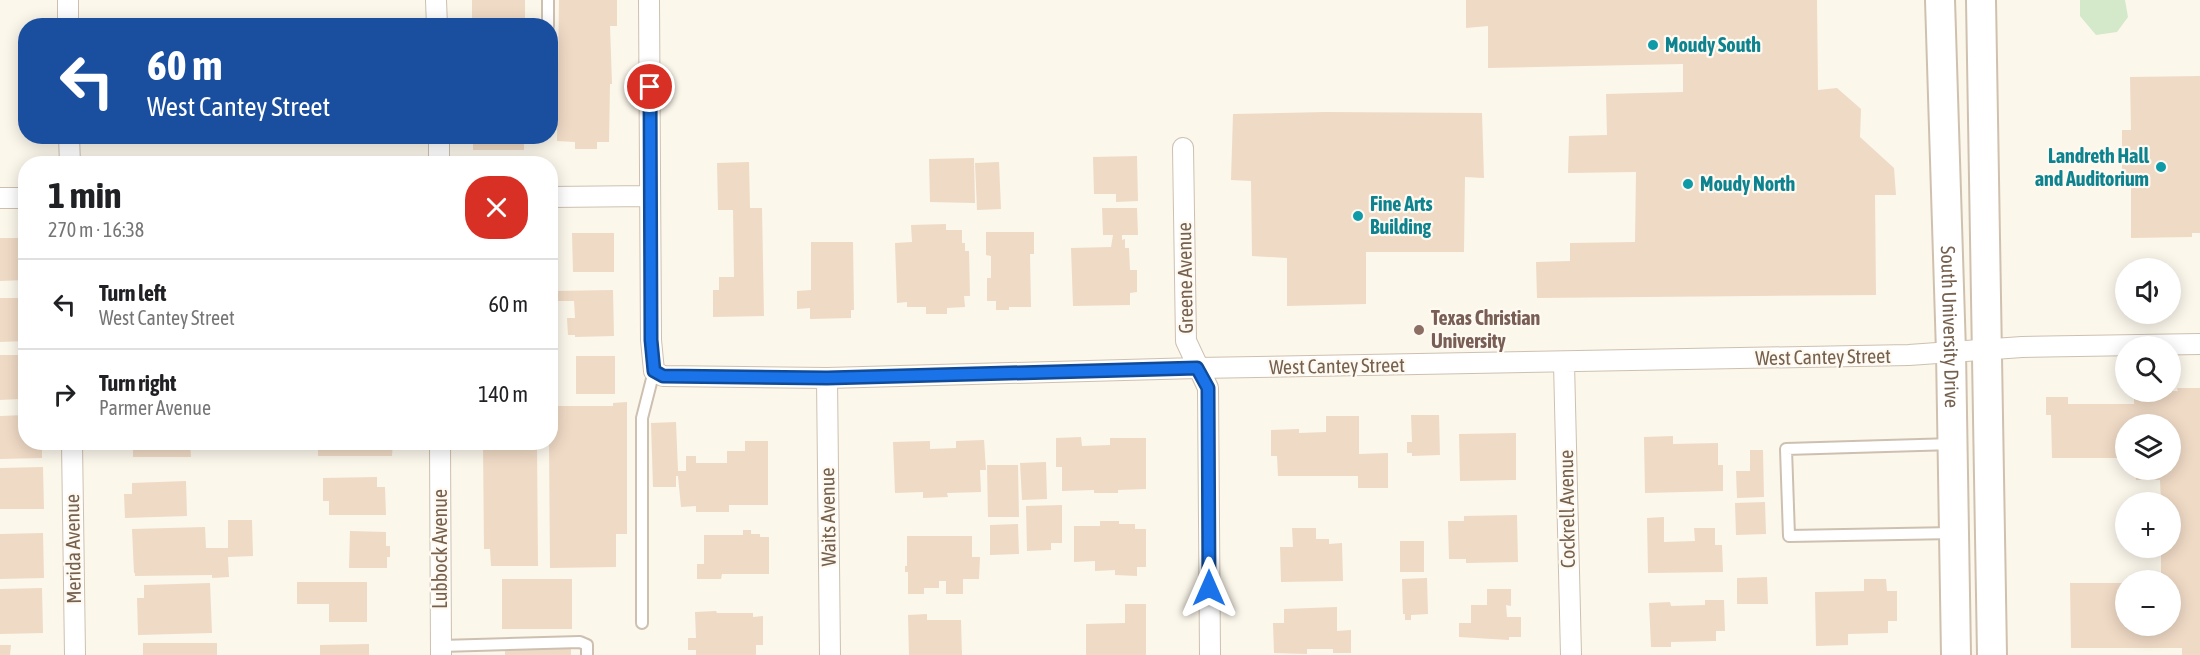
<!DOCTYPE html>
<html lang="en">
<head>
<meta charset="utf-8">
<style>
  :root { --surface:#fff; --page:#f2f2f2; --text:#202124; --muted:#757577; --line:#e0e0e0 }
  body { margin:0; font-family:"Asap Condensed",sans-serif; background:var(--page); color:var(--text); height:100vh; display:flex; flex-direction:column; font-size:22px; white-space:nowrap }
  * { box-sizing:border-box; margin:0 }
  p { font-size:20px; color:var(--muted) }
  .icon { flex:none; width:33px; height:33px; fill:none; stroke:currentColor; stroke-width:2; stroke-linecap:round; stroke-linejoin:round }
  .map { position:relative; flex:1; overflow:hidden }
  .sheet { position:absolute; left:18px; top:156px; width:540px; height:294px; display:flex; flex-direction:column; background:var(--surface); border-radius:24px; box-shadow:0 3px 15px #0003 }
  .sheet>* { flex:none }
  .guide { position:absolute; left:18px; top:18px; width:540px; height:126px; border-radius:24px; box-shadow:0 3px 15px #0003; background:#1a4fa0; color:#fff; overflow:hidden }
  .buttons { position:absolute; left:2115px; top:258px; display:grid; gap:12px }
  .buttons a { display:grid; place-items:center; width:66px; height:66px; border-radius:50%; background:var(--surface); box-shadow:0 3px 15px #0003; font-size:30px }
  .pin { position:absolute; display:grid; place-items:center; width:51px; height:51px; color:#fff; margin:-26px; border:3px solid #fff; border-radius:50%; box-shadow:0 2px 6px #0007 }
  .me { position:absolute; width:66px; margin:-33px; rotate:0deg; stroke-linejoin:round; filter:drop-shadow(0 0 4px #0008) }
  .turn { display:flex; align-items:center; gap:21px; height:126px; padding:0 30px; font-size:27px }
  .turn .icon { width:78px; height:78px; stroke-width:2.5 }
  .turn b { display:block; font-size:42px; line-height:51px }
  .round { display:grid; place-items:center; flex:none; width:63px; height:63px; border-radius:24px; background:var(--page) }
  .summary { display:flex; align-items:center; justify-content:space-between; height:102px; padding:0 30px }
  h1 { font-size:36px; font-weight:700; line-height:45px }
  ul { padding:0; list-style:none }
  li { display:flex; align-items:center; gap:18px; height:90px; padding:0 30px; border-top:2px solid var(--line) }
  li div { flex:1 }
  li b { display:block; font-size:22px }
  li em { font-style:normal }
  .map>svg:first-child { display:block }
  .green { fill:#d4e9ca }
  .building { fill:#efdac5 }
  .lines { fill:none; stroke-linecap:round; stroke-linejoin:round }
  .lane-casing { stroke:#cdc0b1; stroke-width:14 }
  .street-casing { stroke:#cdc0b1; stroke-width:22 }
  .secondary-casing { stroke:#d0c1af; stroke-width:32 }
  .lane { stroke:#fff; stroke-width:10 }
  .street { stroke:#fff; stroke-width:20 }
  .secondary { stroke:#fff; stroke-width:28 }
  .route-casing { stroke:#114b97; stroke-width:15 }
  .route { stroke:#1a73e8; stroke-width:10 }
  .culture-dot { fill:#0f9aa8; stroke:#fefaf2; stroke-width:2 }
  .education-dot { fill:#8d6e63; stroke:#fefaf2; stroke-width:2 }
  .labels { text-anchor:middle; stroke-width:4.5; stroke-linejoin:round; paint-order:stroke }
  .culture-label { font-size:20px; font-weight:bold; fill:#0d838f; stroke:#fefaf2; text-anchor:start }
  .street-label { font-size:20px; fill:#76614f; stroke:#fefaf2 }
  .education-label { font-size:20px; font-weight:bold; fill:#785e54; stroke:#fefaf2; text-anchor:start }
</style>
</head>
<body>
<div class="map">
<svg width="2200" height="655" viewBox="0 0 2200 655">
  <rect width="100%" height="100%" fill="#fcf7eb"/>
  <path class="green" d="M 2080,0 L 2125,0 L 2128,17 L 2117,32 L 2096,35 L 2080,16 Z"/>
  <path class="building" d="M 472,0 L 525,0 L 525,26 L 472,26 Z
    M 559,0 L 617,0 L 617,26 L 610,26 L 612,84 L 610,84 L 609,142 L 597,142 L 597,149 L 575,149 L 575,142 L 557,141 Z
    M 1466,0 L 1817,0 L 1818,90 L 1837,88 L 1861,109 L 1860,137 L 1894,168 L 1896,195 L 1875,195 L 1876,295 L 1537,298 L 1536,262 L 1570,261 L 1570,243 L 1635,242 L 1636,172 L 1568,173 L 1569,136 L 1607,135 L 1606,94 L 1683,92 L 1683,64 L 1488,68 L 1488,26 L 1466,28 Z
    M 2200,76 L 2200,233 L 2192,233 L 2192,237 L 2131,238 L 2131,177 L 2122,177 L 2122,130 L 2131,130 L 2130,77 Z
    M 1325,112 L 1482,113 L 1484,178 L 1465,177 L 1464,252 L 1366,252 L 1366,304 L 1287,306 L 1287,258 L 1252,256 L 1251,181 L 1231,180 L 1233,114 Z
    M 473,136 L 524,136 L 524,150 L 473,150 Z
    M 1137,156 L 1138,201 L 1116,202 L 1116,194 L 1094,194 L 1093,157 Z
    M 974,158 L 975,203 L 930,202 L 929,159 Z
    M 749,162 L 750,208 L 762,208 L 764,316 L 713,317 L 713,290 L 719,290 L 719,277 L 734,277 L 733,210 L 718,210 L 717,163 Z
    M 999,162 L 1001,209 L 977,210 L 975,163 Z
    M 1102,208 L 1137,208 L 1138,235 L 1122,235 L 1122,240 L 1125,239 L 1125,248 L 1129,248 L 1130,270 L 1137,270 L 1137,292 L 1130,293 L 1130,305 L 1073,306 L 1071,248 L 1111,247 L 1113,235 L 1103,235 Z
    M 946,224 L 946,230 L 962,230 L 962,243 L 965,243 L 965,251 L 969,251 L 970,296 L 964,296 L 965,307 L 947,308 L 947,314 L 926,314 L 926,307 L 907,307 L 907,302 L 897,303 L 895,243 L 912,242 L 911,225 Z
    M 986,232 L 1034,232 L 1034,254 L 1030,254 L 1031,307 L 1009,307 L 1009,310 L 996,310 L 996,301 L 987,301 L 987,278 L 991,278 L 991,256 L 986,255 Z
    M 572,233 L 614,233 L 614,272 L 573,272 Z
    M 0,238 L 26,238 L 26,280 L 0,281 Z
    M 811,242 L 853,242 L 854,310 L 851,310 L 851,318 L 810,319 L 810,308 L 797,309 L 797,291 L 811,290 Z
    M 613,290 L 614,336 L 575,337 L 575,335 L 568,335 L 567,318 L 575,318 L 574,301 L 553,301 L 553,291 Z
    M 0,298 L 26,298 L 26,341 L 0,342 Z
    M 0,355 L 19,355 L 20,399 L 0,400 Z
    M 576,356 L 615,356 L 615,394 L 576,394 Z
    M 2177,388 L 2200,388 L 2200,655 L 2182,655 L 2182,648 L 2071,648 L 2070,583 L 2126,583 L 2126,626 L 2170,626 L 2170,580 L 2161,580 L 2161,548 L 2170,548 L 2170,502 L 2161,502 L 2160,480 L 2136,480 L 2135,470 L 2170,470 L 2170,424 L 2126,424 L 2126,458 L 2052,458 L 2051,415 L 2046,415 L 2046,397 L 2068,397 L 2068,404 L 2134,404 L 2134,392 L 2178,391 Z
    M 627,402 L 627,534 L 616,534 L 616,567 L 550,568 L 549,442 L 550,442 L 550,431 L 558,430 L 557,406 L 613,406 L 613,403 Z
    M 26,415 L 26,442 L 42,442 L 42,458 L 0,459 L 0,416 Z
    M 1411,415 L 1439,415 L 1440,455 L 1412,456 L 1412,453 L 1407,453 L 1407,442 L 1412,442 Z
    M 1326,416 L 1359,416 L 1359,454 L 1388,453 L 1388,488 L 1358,488 L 1358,476 L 1278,476 L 1277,456 L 1271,456 L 1271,430 L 1299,429 L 1299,433 L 1326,432 Z
    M 676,422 L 678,471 L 686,471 L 686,456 L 696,456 L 696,463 L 727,463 L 727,451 L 745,451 L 745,441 L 768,441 L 768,505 L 729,505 L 729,512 L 696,512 L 696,506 L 681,507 L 678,476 L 676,476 L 676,487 L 653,487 L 651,423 Z
    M 1516,433 L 1516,480 L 1460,481 L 1459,434 Z
    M 1673,436 L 1673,444 L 1718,443 L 1718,465 L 1723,465 L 1723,491 L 1645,493 L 1644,437 Z
    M 1081,437 L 1082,446 L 1110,445 L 1110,438 L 1146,438 L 1146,489 L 1118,490 L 1118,493 L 1094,493 L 1094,490 L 1062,491 L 1062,467 L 1056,467 L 1056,438 Z
    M 984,440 L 986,470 L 980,470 L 981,492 L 947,493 L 948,497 L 923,498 L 923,492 L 895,493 L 893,442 L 930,441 L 930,449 L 956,448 L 956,441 Z
    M 133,442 L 190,442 L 191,457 L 133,457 Z
    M 318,442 L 393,442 L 392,456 L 318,456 Z
    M 483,442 L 537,442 L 538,566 L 491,566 L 490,549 L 484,549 Z
    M 1750,450 L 1763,450 L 1764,497 L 1737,498 L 1736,471 L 1750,471 Z
    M 1046,462 L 1047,499 L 1022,500 L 1020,463 Z
    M 987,465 L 1018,465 L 1019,517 L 988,517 Z
    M 43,467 L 44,509 L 0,509 L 0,468 Z
    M 377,477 L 377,487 L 385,487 L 386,515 L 329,515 L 329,501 L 323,501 L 323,478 Z
    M 186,481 L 187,516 L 125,518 L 124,494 L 132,494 L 132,483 Z
    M 1765,502 L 1766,534 L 1736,535 L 1735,503 Z
    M 1062,505 L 1062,543 L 1051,543 L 1051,550 L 1027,551 L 1026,506 Z
    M 1517,515 L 1518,562 L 1466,563 L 1466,559 L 1449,559 L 1448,521 L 1464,521 L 1464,516 Z
    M 1664,517 L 1664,542 L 1695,541 L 1694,528 L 1715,528 L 1715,545 L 1722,545 L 1723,572 L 1648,573 L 1647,518 Z
    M 228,520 L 252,520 L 253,556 L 228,557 L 229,577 L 212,578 L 212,575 L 135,576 L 135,573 L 134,573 L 132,529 L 205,527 L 206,548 L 228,548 Z
    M 1100,521 L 1119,521 L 1119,524 L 1135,524 L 1135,529 L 1146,529 L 1146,567 L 1137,567 L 1137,576 L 1115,575 L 1115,570 L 1095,571 L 1095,561 L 1074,562 L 1074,526 L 1100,526 Z
    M 1018,524 L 1019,554 L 990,555 L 990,525 Z
    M 1292,528 L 1316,528 L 1316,539 L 1329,539 L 1329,544 L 1342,543 L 1343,581 L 1281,582 L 1280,547 L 1293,547 Z
    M 743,530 L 751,530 L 751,534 L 760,534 L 760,537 L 769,537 L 769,574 L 722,574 L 721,579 L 697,579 L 697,564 L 704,564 L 704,535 L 743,535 Z
    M 350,531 L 386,532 L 386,546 L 390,546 L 390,557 L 387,557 L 387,568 L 349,568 Z
    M 43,533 L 44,578 L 0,579 L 0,534 Z
    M 907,536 L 972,536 L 972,557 L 980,557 L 979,579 L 963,579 L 963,594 L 946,594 L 946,581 L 939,581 L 939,588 L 924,588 L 924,594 L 908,594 L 908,572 L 905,572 L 905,566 L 907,566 Z
    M 1400,541 L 1424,541 L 1424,572 L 1400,572 Z
    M 1767,577 L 1768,604 L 1737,604 L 1737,578 Z
    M 1427,578 L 1428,614 L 1411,615 L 1411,620 L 1405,620 L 1405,614 L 1403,614 L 1402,579 Z
    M 502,579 L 572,579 L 572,629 L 502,629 Z
    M 1864,579 L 1886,579 L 1887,591 L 1897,591 L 1897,621 L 1888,621 L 1888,633 L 1848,634 L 1848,645 L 1816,646 L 1815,592 L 1864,591 Z
    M 297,582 L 367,582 L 367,622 L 329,622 L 329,604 L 297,604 Z
    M 210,583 L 212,633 L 138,635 L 137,598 L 144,598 L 144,585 Z
    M 42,588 L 43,633 L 0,634 L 0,589 Z
    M 1487,589 L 1511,589 L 1511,606 L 1506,605 L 1507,617 L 1521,617 L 1521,637 L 1509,637 L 1509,640 L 1459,637 L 1459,623 L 1471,623 L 1471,605 L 1487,605 Z
    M 1705,600 L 1724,600 L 1725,631 L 1716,631 L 1716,641 L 1671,642 L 1671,647 L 1651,647 L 1649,603 L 1670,602 L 1671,606 L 1705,605 Z
    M 1125,604 L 1146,604 L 1146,655 L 1086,655 L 1086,624 L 1125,623 Z
    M 1337,607 L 1337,631 L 1351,630 L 1351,653 L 1333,653 L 1333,649 L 1307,649 L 1307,654 L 1274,653 L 1273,623 L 1284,623 L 1284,609 Z
    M 716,611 L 717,613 L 753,613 L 753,617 L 763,616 L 763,645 L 756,645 L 756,655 L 696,655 L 696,650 L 688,650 L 688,638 L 696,638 L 695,612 Z
    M 927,614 L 927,620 L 961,620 L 962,655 L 909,655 L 908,615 Z
    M 143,643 L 217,643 L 217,655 L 143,655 Z
    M 369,644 L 369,655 L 320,655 L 320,645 Z
    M 0,645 L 11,645 L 10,655 L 0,655 Z
    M 505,646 L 571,647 L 571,655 L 505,655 Z"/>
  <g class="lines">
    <defs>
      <path id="lane" d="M 548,0 L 548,26
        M 1953,444 L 1786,449 L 1789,536 L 1954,533
        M 642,623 L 642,418 L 654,371
        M 441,646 L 580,642 L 587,645 L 587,655"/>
      <path id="street" d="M 68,0 L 68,26
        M 436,0 L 437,26
        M 649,0 L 651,340 L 654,371 L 663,376 L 827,378 L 1197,368 L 1909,355 L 2022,347 L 2200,344
        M 69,136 L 70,164
        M 439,136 L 439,164
        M 1183,148 L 1186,341 L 1208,388 L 1210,655
        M 550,197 L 650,196
        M 0,198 L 26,198
        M 1564,363 L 1571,655
        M 827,378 L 830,655
        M 72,442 L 75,655
        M 440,442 L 441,655"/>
      <g id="secondary">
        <path id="s1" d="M 1940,0 L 1951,352 L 1956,655"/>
        <path d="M 1981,0 L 1992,655"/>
      </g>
    </defs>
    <use href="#lane" class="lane-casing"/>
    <use href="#street" class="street-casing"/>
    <use href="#secondary" class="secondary-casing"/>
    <use href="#lane" class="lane"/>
    <use href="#street" class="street"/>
    <use href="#secondary" class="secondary"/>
  </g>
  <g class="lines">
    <defs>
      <path id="route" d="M 650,87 L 651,340 L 654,371 L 663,376 L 827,378 L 1197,368 L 1208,388 L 1209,588"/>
    </defs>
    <use href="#route" class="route-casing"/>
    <use href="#route" class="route"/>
  </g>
  <g class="culture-dot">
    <circle cx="1653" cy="45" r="6"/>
    <circle cx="2161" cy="167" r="6"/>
    <circle cx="1688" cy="184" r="6"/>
    <circle cx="1358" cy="216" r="6"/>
  </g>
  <circle class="education-dot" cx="1419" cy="330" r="6"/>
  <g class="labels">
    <g class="culture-label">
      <text x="1665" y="52">Moudy South</text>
      <text x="2149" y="163" text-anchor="end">Landreth Hall<tspan x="2149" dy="23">and Auditorium</tspan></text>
      <text x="1700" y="191">Moudy North</text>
      <text x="1370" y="211">Fine Arts<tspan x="1370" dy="23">Building</tspan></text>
    </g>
    <g class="street-label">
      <text transform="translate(1185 278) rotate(-91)" y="7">Greene Avenue</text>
      <text dy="7" stroke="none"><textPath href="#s1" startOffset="327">South University Drive</textPath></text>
      <text transform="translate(1823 357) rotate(-1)" y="7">West Cantey Street</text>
      <text transform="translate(1337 366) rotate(-1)" y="7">West Cantey Street</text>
      <text transform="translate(1567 509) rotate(-91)" y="7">Cockrell Avenue</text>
      <text transform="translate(828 517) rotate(-91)" y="7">Waits Avenue</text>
      <text transform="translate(73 549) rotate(-91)" y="7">Merida Avenue</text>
      <text transform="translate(440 549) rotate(-90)" y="7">Lubbock Avenue</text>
    </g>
    <g class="education-label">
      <text x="1431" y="325">Texas Christian<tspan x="1431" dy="23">University</tspan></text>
    </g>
  </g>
</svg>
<div class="buttons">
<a><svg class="icon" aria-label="sound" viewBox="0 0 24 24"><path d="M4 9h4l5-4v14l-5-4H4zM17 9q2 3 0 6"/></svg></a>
<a><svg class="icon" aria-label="search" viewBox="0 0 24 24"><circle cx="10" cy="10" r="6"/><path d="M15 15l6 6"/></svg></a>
<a><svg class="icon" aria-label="layers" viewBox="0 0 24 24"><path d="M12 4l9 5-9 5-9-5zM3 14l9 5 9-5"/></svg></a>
<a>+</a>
<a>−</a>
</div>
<div class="pin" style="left:650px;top:87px;background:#d93025"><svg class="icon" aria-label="arrive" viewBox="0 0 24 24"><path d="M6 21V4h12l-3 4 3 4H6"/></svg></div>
<svg class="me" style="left:1209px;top:588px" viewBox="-20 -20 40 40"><path d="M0-17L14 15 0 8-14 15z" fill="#1a73e8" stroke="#fff" stroke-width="4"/></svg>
<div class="guide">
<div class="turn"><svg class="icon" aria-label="left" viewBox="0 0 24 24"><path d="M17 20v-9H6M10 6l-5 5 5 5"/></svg><div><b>60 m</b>West Cantey Street</div></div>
</div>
<section class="sheet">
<div class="summary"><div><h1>1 min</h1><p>270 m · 16:38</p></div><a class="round" style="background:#d93025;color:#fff"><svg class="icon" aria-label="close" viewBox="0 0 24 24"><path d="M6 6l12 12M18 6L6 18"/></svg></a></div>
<ul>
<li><svg class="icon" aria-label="left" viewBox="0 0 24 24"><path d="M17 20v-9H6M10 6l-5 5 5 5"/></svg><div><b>Turn left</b><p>West Cantey Street</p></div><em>60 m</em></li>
<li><svg class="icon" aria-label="right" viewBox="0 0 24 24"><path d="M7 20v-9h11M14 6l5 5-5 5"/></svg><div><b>Turn right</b><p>Parmer Avenue</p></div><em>140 m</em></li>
</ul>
</section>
</div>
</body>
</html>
